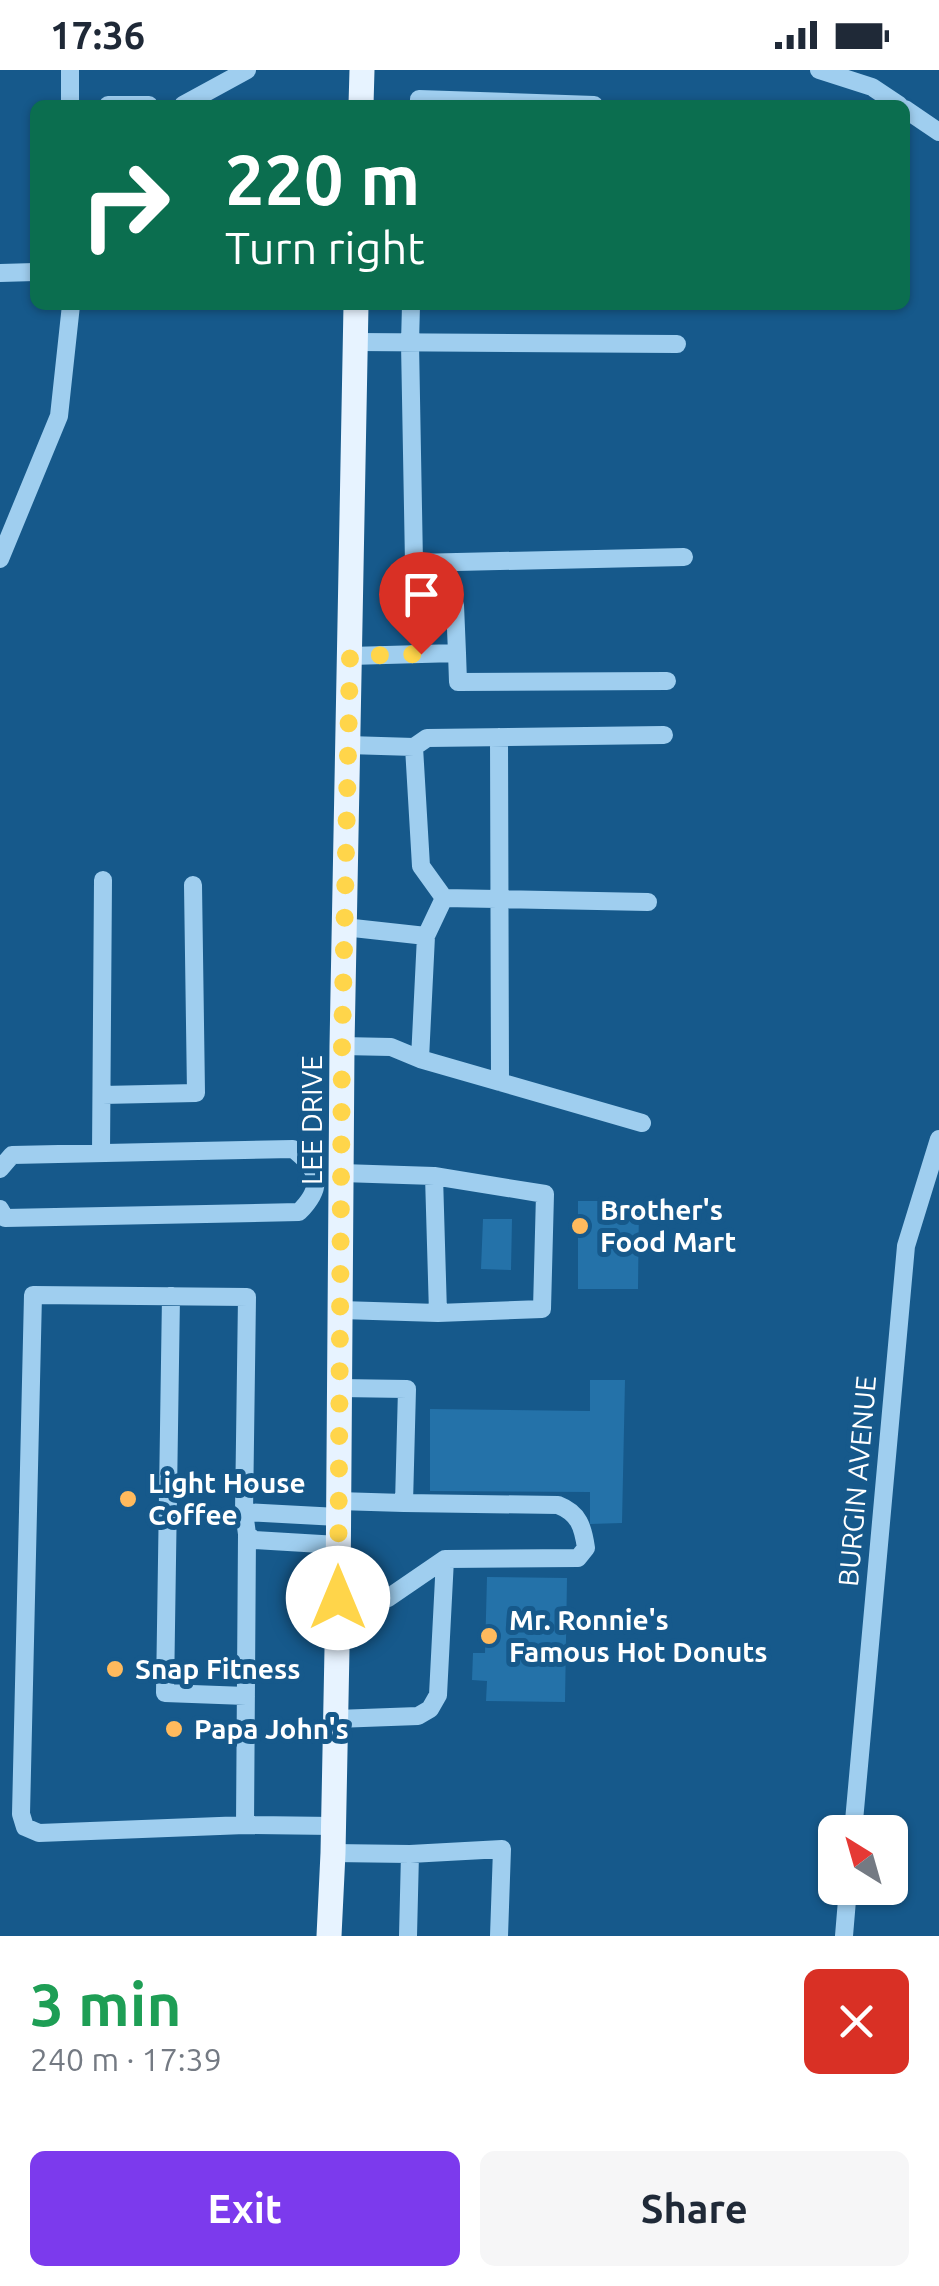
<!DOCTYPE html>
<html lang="en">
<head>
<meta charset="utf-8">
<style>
  :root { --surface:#fff; --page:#f6f6f7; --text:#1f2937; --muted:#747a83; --accent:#7c3aed }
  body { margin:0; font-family:Ubuntu,sans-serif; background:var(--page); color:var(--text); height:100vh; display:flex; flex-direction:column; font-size:38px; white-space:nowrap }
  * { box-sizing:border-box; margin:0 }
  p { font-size:32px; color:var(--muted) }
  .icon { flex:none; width:55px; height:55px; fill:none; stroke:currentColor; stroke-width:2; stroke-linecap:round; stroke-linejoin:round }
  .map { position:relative; height:1866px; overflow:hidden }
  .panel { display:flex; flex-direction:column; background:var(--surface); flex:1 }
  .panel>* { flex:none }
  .hud { position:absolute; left:30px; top:30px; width:880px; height:210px; border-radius:15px; box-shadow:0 2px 8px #0004; background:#0b6e4f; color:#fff; overflow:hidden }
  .needle { width:65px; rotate:323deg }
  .controls { position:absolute; left:818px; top:1745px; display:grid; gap:20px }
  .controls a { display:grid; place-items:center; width:90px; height:90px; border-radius:15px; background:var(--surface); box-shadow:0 2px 8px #0004; font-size:50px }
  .pin { position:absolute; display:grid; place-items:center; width:85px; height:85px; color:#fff; margin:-102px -42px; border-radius:50% 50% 50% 0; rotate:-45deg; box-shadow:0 0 10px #0007 }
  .pin .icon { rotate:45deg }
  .me { position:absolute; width:110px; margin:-55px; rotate:0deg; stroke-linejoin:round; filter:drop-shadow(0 0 8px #0008) }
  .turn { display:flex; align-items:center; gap:35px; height:210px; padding:0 30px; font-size:45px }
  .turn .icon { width:130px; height:130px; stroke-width:2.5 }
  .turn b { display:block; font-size:70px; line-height:85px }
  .round { display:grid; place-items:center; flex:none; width:105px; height:105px; border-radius:15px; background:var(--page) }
  .head { display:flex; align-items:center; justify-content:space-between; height:170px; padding:0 30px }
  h1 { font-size:60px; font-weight:700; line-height:75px; color:#1e9e55 }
  .button { display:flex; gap:20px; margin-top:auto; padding:20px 30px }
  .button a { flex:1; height:115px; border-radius:15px; background:var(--accent); color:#fff; font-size:40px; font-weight:700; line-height:115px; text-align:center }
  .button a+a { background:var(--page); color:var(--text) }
  .status { display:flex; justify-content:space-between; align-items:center; height:70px; padding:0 50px; background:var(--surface); direction:ltr }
  .status svg { height:28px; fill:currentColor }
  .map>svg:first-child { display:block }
  .building { fill:#2472a9 }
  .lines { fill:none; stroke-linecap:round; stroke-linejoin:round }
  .minor { stroke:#9fceef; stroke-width:18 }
  .major { stroke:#e7f3ff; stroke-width:25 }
  .route { stroke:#ffd54a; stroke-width:18; stroke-dasharray:0 32.4 }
  .poi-dot { fill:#ffba5d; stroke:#16598b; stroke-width:4 }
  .labels { text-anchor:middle; stroke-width:10; stroke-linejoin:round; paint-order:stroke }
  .street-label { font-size:28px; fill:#fff; stroke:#16598b }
  .poi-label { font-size:28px; font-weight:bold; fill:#fff; stroke:#16598b; text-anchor:start }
</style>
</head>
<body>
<div class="status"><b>17:36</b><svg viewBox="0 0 49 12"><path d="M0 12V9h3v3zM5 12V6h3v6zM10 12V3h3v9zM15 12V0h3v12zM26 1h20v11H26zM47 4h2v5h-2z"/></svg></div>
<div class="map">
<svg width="939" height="1866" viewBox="0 0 939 1866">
  <rect width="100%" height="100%" fill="#16598b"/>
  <path class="building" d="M 578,1131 L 639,1131 L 638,1219 L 578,1219 Z
    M 483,1149 L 512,1149 L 511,1200 L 481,1199 Z
    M 590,1310 L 625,1310 L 622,1453 L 590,1454 L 590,1422 L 430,1421 L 430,1339 L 590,1341 Z
    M 487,1507 L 567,1508 L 565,1632 L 486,1631 L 487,1611 L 472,1610 L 473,1583 L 485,1583 Z"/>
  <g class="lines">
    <path class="minor" d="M 70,0 L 70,35
      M 819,0 L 872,17 L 899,35
      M 108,35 L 149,35
      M 183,35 L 247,0
      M 419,35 L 419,29 L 594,35
      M 905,39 L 939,62
      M 0,203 L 35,202
      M 411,235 L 410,273 L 414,493 L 684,487
      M 356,272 L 677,274
      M 0,489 L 59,346 L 71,235
      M 455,535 L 457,583
      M 350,586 L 457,583 L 458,612 L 667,611
      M 499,667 L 500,1012
      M 348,675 L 414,677 L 421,796 L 444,828
      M 414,677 L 427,668 L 664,665
      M 426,866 L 444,828 L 648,832
      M 342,976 L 391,977 L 420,989 L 426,866 L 344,857
      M 420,989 L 642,1053
      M 102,1025 L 196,1023 L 193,815
      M 101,1083 L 103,810
      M 0,1099 L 12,1085 L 293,1079 C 320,1100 324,1117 299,1142 L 5,1148 L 0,1139
      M 434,1106 L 545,1124 L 542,1239 L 438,1243
      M 171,1226 L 165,1623 L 246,1626
      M 341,1240 L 438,1243 L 434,1106 L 342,1103
      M 338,1431 L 404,1433 L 407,1319 L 340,1318
      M 244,1442 L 247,1227 L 33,1225 L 21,1744 L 25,1757 L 39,1763 L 245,1755 L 333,1756
      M 338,1475 L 254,1470 L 247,1464 L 244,1442 L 338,1447
      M 338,1528 L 388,1528 L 445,1489 L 578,1488 L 586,1478 C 583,1457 579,1443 558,1435 L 404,1433
      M 336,1649 L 418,1646 L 430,1639 L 438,1625 L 445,1489
      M 245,1755 L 247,1464
      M 853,1762 L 906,1176 L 939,1069
      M 333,1783 L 410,1784 L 502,1779 L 499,1866
      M 408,1866 L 410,1784
      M 844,1866 L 848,1818"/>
    <path class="major" d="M 361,35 L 362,0
      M 329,1866 L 333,1783 L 338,1528 L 342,976 L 356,235"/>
  </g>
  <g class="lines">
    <path class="route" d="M 338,1528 L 342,976 L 350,586 L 421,584"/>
  </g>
  <g class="poi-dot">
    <circle cx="580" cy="1156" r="10"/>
    <circle cx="128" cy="1429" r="10"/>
    <circle cx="489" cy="1566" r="10"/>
    <circle cx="115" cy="1599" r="10"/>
    <circle cx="174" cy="1659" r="10"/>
  </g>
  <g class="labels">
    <g class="street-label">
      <text transform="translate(312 1050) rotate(-90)" y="10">LEE DRIVE</text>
      <text transform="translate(857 1411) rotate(-85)" y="10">BURGIN AVENUE</text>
    </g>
    <g class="poi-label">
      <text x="600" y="1150">Brother's<tspan x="600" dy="32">Food Mart</tspan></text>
      <text x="148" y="1423">Light House<tspan x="148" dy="32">Coffee</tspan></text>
      <text x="509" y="1560">Mr. Ronnie's<tspan x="509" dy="32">Famous Hot Donuts</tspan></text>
      <text x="135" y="1609">Snap Fitness</text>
      <text x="194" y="1669">Papa John's</text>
    </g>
  </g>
</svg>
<div class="controls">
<a><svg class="needle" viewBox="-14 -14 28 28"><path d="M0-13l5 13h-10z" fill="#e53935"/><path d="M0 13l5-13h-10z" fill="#747a83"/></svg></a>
</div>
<div class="pin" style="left:421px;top:584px;background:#d93025"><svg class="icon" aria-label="arrive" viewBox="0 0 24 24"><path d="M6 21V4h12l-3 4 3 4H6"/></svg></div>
<svg class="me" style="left:338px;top:1528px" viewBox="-20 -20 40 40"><circle r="19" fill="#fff"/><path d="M0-13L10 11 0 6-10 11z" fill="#ffd54a"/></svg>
<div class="hud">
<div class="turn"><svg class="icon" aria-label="right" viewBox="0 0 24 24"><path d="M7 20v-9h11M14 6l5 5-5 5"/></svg><div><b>220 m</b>Turn right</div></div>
</div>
</div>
<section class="panel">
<div class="head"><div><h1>3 min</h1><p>240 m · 17:39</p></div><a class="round" style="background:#d93025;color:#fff"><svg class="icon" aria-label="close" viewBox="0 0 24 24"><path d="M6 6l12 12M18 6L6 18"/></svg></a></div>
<div class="button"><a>Exit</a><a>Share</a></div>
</section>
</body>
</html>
